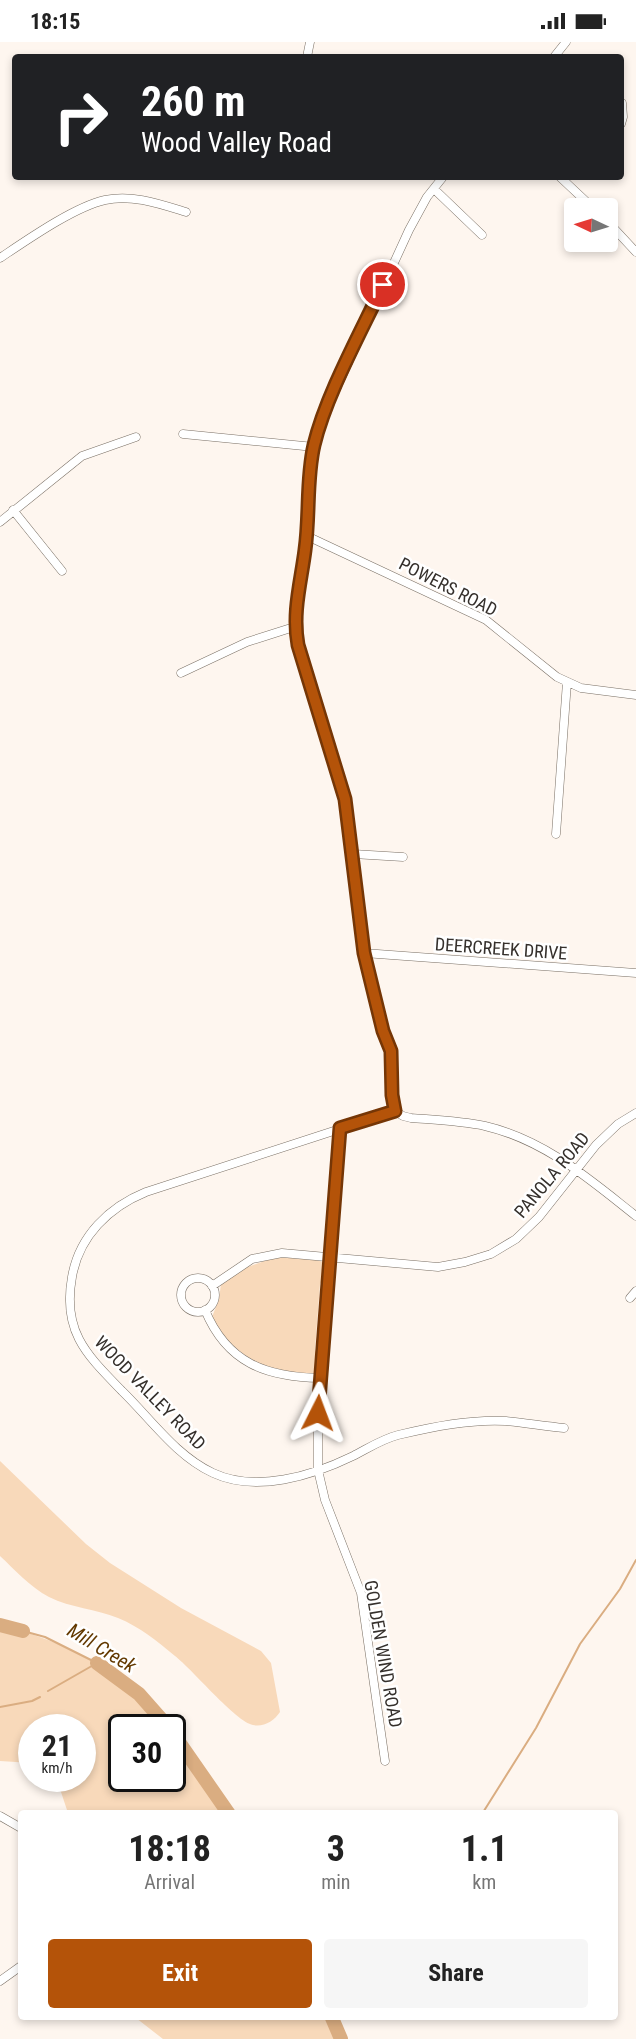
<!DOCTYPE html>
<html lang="en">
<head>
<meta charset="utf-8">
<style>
  :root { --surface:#fff; --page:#f6f6f6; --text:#222; --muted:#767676; --accent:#b45309 }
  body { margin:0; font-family:"Roboto Condensed",sans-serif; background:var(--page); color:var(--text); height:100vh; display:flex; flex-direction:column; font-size:22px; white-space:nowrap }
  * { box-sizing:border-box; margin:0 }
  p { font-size:20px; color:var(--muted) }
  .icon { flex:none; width:33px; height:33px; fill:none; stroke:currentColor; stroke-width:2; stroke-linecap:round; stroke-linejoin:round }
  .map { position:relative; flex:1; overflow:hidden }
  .details { position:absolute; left:18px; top:1768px; width:600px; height:210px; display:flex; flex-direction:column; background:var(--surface); border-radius:6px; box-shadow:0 3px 9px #0003 }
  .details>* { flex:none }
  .hud { position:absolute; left:12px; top:12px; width:612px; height:126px; border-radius:6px; box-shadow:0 3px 9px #0003; background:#202124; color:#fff; overflow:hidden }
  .needle { width:39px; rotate:274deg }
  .controls { position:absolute; left:564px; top:156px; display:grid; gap:12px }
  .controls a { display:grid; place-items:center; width:54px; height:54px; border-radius:6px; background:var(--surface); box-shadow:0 3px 9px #0003; font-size:30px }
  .speed { position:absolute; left:18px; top:1672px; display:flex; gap:12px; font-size:30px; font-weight:700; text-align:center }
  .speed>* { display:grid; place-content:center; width:78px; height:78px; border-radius:50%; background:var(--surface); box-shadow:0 3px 9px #0003; line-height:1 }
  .speed small { font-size:15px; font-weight:400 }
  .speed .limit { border:3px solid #111; border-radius:9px; background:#fff; color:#111 }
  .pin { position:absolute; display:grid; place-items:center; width:51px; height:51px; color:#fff; margin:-26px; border:3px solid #fff; border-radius:50%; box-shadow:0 2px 6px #0007 }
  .me { position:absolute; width:66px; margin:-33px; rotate:3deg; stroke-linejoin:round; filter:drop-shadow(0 0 4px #0008) }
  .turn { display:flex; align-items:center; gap:21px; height:126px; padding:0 30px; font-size:27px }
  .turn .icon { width:78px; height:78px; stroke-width:2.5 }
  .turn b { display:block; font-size:42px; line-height:51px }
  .eta { display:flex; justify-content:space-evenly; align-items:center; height:102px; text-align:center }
  .eta b { font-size:36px; font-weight:700; line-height:42px }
  .primary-button { display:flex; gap:12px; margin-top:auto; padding:12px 30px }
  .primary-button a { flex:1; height:69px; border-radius:6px; background:var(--accent); color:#fff; font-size:24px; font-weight:700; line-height:69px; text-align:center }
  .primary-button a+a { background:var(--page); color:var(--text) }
  .status { display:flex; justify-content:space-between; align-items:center; height:42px; padding:0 30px; background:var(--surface); direction:ltr }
  .status svg { height:16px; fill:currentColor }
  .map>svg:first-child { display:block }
  .green { fill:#f8d9ba }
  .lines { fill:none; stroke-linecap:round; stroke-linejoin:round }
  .stream { stroke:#daad81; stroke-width:2 }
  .river { stroke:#daad81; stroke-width:14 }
  .minor-casing { stroke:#796f64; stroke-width:9 }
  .minor { stroke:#fff; stroke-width:8 }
  .route-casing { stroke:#753606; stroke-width:15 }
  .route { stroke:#b45309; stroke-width:10 }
  .labels { text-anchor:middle; stroke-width:5; stroke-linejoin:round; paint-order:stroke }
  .street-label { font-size:18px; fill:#35302c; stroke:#fff }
  .water-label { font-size:20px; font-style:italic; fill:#633900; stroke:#fff }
</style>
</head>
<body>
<div class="status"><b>18:15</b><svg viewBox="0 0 49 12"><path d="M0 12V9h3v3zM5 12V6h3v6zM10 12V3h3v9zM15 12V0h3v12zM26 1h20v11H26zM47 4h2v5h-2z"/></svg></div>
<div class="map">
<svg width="636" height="1997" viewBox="0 0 636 1997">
  <rect width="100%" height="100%" fill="#fef6ef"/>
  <path class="green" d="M 275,1215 L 319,1218 L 324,1221 L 323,1237 L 320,1242 L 315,1308 C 318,1316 321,1325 314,1332 C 270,1333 233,1315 212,1275 L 219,1257 L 221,1242 L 242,1227 Z
    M 0,1419 L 86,1502 L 110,1521 L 181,1566 L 261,1609 L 271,1621 L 280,1670 C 274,1679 264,1685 253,1683 C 236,1680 192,1627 175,1614 C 157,1599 140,1585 118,1576 C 96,1567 71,1566 49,1555 C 30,1545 15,1528 0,1514 Z
    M 0,1583 C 72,1601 121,1630 169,1686 L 122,1686 L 122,1737 L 172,1737 L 173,1690 L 229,1771 L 68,1771 L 61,1750 L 52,1737 L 82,1737 L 82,1686 L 32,1686 L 31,1721 L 0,1719 Z
    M 136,1976 L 332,1976 L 341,1997 L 163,1997 Z"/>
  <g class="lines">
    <path class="stream" d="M 23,1589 L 45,1595 L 97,1621
      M 48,1649 L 97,1621
      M 0,1665 L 32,1659 L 40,1655
      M 482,1772 L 536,1686 L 580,1602 L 620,1547 L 636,1518"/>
    <path class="river" d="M 0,1583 L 23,1589
      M 97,1621 L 139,1652 L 169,1686
      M 172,1690 L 229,1772
      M 332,1976 L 341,1997"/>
    <defs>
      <path id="minor" d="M 307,15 L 310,0
        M 554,15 L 566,0
        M 621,82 L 623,75 L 622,61
        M 443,135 L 427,155 L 409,188 L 326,369 C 321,380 316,392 314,404 C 307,434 310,466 307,497 C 303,533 291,567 298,603 L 345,757 L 364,911 L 383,989 L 391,1009 L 391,1053 L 395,1069 L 403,1074 L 411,1076 C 436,1078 461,1079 485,1084 C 545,1098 589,1137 636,1174
        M 560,135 L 593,166
        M 434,147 L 482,193
        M 608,180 L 636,210
        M 0,216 C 27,198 74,165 105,158 C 132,152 160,162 186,170
        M 183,392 L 314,405
        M 13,468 L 62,529
        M 0,480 L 82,414 L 136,395
        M 307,494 L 486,578 L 557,635 L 581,646 L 636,653
        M 181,631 L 247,600 L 294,585
        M 556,792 L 567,640
        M 353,812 L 403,815
        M 364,911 L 636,931
        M 395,1069 L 146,1150 C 109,1165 79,1194 72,1235 C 62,1290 87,1313 122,1349 C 150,1376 176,1414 213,1431 C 256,1451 312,1434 353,1414 C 367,1407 382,1397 398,1393 C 432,1385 470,1377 506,1379 C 525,1381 545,1384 564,1386
        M 340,1086 L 318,1357 L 318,1428 L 325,1458 L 361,1551 L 385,1719
        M181 1253a17 17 0 1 1 34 0a17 17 0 1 1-34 0Z
        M 212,1244 L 252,1217 L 282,1211 L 438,1225 L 465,1220 L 491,1212 L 516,1197 L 539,1175 L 596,1103 L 618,1082 L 636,1071
        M 630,1256 L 636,1249
        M 205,1268 C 227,1321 266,1335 320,1336
        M 0,1774 L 21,1786
        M 0,1939 L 21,1924"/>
    </defs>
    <use href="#minor" class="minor-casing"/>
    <use href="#minor" class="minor"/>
  </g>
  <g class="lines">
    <defs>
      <path id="route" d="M 318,1371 L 340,1086 L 395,1069 L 392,1053 L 391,1009 L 383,989 L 364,911 L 345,757 L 298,603 C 292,570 301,540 305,508 C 310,473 306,437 314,403 C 326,353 361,290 383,243"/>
    </defs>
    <use href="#route" class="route-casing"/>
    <use href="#route" class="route"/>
  </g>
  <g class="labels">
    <g class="street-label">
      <text transform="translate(448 545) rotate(27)" y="6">POWERS ROAD</text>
      <text transform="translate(501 907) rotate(4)" y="6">DEERCREEK DRIVE</text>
      <text transform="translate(552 1133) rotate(-50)" y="6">PANOLA ROAD</text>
      <text transform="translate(150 1351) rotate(46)" y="6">WOOD VALLEY ROAD</text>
      <text transform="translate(383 1612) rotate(80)" y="6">GOLDEN WIND ROAD</text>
    </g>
    <g class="water-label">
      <text transform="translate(102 1606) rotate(31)" y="7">Mill Creek</text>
    </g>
  </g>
</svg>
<div class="controls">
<a><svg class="needle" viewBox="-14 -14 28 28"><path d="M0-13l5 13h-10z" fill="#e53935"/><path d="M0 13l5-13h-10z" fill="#767676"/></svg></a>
</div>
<div class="speed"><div>21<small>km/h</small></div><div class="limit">30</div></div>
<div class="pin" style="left:383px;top:243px;background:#d93025"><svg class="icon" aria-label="arrive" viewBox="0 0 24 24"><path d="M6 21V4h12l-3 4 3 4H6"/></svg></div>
<svg class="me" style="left:318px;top:1371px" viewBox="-20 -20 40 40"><path d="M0-17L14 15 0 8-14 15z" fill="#b45309" stroke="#fff" stroke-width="4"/></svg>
<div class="hud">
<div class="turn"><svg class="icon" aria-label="right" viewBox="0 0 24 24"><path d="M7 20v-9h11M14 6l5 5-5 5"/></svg><div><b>260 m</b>Wood Valley Road</div></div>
</div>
<section class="details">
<div class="eta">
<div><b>18:18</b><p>Arrival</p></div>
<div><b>3</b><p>min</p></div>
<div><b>1.1</b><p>km</p></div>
</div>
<div class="primary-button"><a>Exit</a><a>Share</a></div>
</section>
</div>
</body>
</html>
